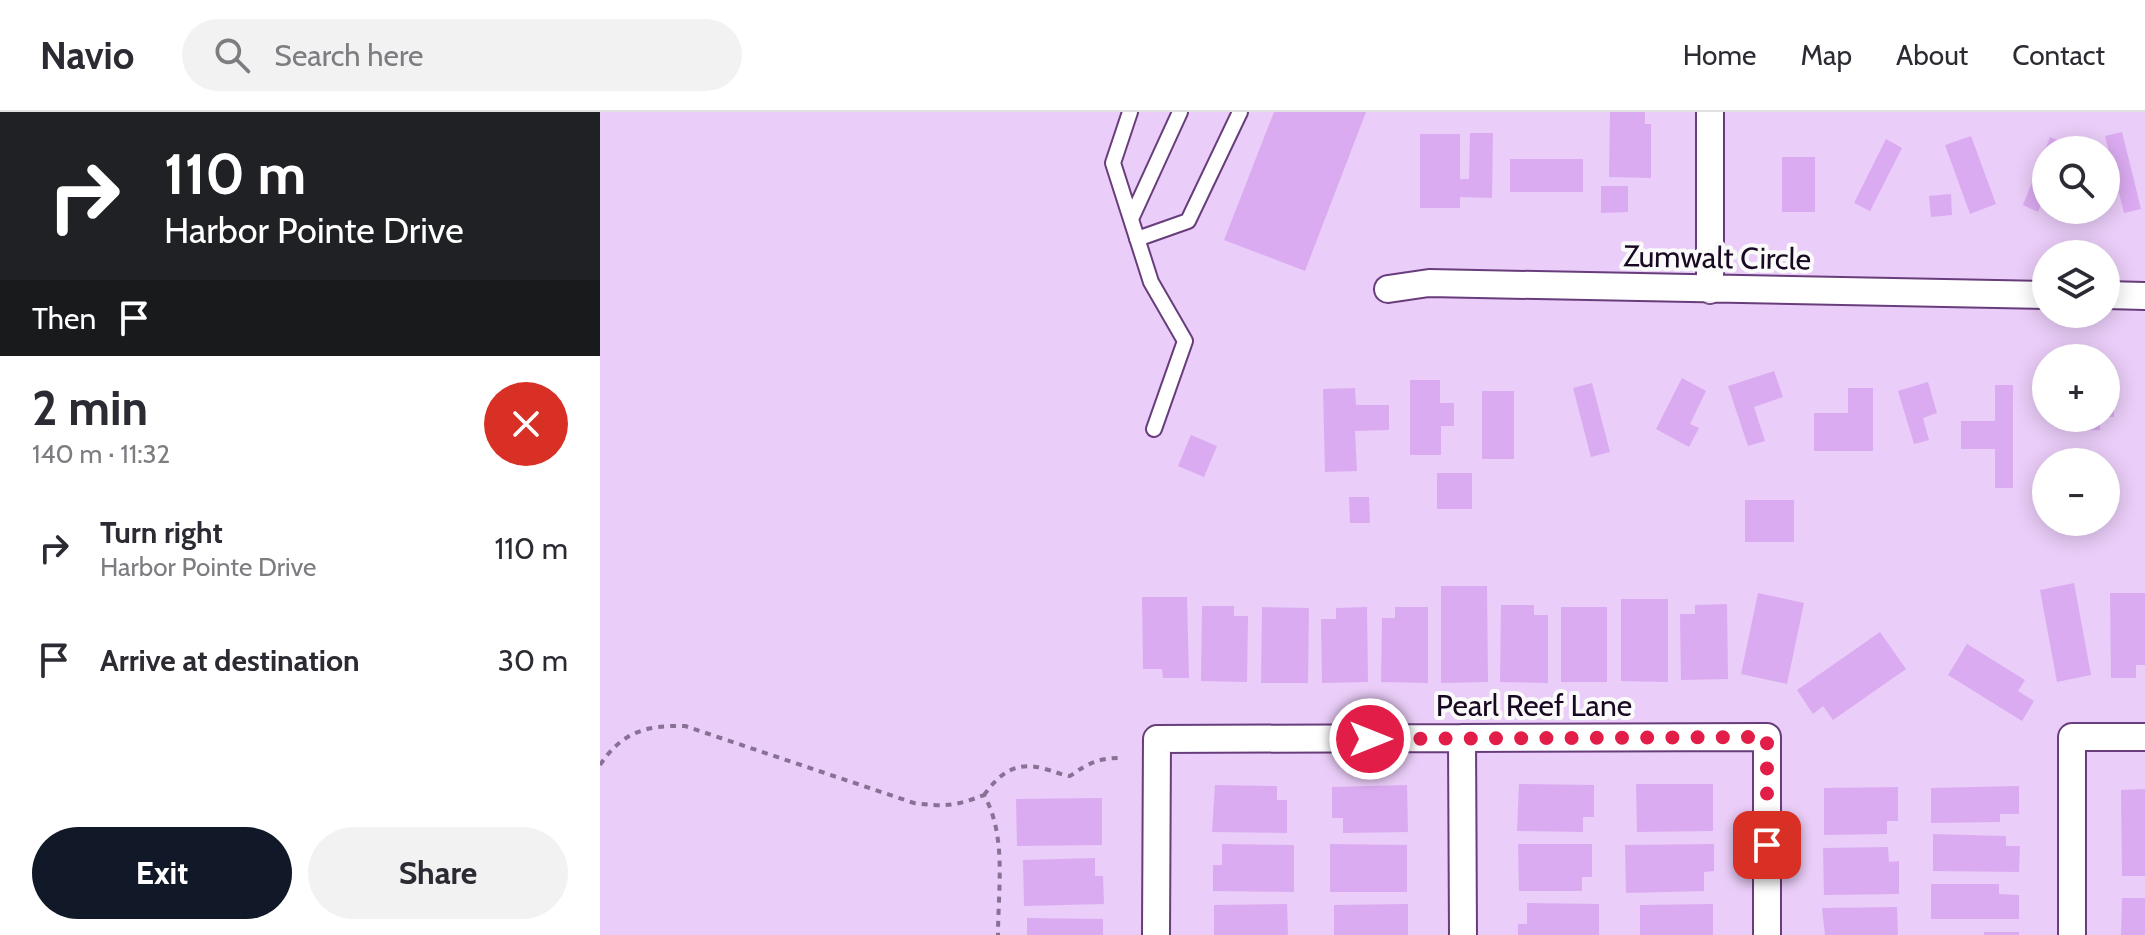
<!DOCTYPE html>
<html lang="en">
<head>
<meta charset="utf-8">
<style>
  :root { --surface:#fff; --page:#f2f2f3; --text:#2b2b33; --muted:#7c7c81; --line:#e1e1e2; --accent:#111827 }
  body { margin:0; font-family:Cabin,sans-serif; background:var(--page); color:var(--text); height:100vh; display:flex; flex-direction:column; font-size:30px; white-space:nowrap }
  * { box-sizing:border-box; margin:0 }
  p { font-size:26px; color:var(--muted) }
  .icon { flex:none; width:44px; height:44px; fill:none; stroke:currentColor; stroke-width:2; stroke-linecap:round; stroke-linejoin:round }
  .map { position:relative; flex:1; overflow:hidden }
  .details { display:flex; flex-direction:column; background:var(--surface); width:600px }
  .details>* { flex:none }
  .banner { background:#202124; color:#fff; overflow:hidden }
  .buttons { position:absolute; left:1432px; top:24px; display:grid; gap:16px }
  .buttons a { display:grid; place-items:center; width:88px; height:88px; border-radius:50%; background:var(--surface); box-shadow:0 4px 20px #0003; font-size:40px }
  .pin { position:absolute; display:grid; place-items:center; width:68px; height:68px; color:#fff; margin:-34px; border-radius:16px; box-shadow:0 4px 12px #0006 }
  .me { position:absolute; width:88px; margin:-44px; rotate:90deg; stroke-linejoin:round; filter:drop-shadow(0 0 6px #0008) }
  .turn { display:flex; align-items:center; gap:28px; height:168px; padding:0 32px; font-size:36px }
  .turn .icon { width:104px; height:104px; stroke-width:2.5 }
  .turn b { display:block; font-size:56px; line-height:68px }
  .then { display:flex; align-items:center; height:76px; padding:0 32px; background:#0003; gap:16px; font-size:30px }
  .round { display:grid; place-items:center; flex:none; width:84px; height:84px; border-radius:42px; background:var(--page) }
  .overview { display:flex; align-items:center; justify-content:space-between; height:136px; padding:0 32px }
  h1 { font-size:48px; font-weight:800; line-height:60px }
  .primary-button { display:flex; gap:16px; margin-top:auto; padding:16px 32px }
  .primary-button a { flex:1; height:92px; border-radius:48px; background:var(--accent); color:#fff; font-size:32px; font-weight:800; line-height:92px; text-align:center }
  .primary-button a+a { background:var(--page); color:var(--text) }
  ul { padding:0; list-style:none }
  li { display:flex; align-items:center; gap:24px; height:112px; padding:0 32px }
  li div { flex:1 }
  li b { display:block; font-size:30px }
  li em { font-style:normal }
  header { display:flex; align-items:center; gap:48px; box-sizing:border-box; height:112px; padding:0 40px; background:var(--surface); border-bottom:2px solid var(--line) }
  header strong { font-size:38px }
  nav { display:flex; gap:44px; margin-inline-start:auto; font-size:28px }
  .search { width:560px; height:72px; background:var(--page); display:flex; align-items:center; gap:20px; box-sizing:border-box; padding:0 28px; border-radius:44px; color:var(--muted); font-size:30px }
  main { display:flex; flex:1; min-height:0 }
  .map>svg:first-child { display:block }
  .building { fill:#dbabf1 }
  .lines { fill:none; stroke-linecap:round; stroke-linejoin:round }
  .service-casing { stroke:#683d7b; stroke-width:18 }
  .minor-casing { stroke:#683d7b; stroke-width:30 }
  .path { stroke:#887194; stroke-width:4; stroke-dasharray:6 6; stroke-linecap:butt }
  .service { stroke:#fff; stroke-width:14 }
  .minor { stroke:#fff; stroke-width:26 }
  .route { stroke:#e11d48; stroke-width:14; stroke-dasharray:0 25.2 }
  .labels { text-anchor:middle; stroke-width:8; stroke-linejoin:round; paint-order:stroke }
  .street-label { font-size:30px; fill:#190821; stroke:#fafafa }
</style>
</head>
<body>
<header>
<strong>Navio</strong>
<div class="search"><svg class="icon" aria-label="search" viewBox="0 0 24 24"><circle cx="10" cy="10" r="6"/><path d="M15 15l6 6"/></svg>Search here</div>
<nav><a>Home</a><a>Map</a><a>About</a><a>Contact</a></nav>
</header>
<main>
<section class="details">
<div class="banner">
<div class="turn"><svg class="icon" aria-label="right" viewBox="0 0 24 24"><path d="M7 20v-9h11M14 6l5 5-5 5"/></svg><div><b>110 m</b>Harbor Pointe Drive</div></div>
<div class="then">Then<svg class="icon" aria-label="arrive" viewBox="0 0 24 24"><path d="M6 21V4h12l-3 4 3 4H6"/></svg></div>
</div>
<div class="overview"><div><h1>2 min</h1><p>140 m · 11:32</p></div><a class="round" style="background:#d93025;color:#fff"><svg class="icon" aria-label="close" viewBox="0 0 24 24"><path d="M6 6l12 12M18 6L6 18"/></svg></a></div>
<ul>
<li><svg class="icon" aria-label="right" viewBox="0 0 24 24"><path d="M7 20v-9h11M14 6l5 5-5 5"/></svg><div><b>Turn right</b><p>Harbor Pointe Drive</p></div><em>110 m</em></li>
<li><svg class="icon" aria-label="arrive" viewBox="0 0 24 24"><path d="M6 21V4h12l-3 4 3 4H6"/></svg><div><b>Arrive at destination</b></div><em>30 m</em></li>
</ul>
<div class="primary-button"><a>Exit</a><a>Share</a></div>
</section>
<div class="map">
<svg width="1545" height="823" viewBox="0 0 1545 823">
  <rect width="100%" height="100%" fill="#eacdf8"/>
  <path class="building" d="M 674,0 L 766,0 L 705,159 L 624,128 Z
    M 1010,0 L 1045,0 L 1045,12 L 1051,12 L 1051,66 L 1009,65 Z
    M 1522,20 L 1541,97 L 1524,101 L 1505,24 Z
    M 870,21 L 893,21 L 892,86 L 860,85 L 860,96 L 820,96 L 820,22 L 860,22 L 860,67 L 869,67 Z
    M 1371,24 L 1396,92 L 1370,102 L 1345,33 Z
    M 1450,25 L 1466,32 L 1463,38 L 1446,38 L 1446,79 L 1438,100 L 1423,93 Z
    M 1286,27 L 1302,36 L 1270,99 L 1254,91 Z
    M 1182,45 L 1215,45 L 1215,100 L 1182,100 Z
    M 910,47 L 983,47 L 983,80 L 910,80 Z
    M 1001,74 L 1028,74 L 1028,100 L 1001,101 Z
    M 1351,82 L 1352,103 L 1331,105 L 1329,84 Z
    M 1174,259 L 1183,285 L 1154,295 L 1165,329 L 1148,334 L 1128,274 Z
    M 1082,266 L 1106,279 L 1090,312 L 1099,316 L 1089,335 L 1056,317 Z
    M 810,268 L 840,268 L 840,291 L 854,291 L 854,314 L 841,314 L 841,343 L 810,343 Z
    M 1328,270 L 1337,301 L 1323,306 L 1329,328 L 1314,332 L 1298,279 Z
    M 992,271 L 1010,340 L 991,345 L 973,276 Z
    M 1395,273 L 1413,273 L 1413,376 L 1395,376 L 1395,337 L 1361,337 L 1361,309 L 1395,309 Z
    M 755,276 L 756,293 L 789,293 L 789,318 L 755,319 L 757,359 L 725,360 L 723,277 Z
    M 1248,276 L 1273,276 L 1273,339 L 1214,339 L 1214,301 L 1248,301 Z
    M 1506,278 L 1514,278 L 1514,305 L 1506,305 Z
    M 882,279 L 914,279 L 914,347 L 882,347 Z
    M 1487,306 L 1500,306 L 1500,318 L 1487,318 Z
    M 591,323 L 617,334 L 604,365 L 578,354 Z
    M 837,361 L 872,361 L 872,397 L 837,397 Z
    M 749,385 L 769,385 L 770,411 L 750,411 Z
    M 1145,388 L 1194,388 L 1194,430 L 1145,430 Z
    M 1474,471 L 1491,563 L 1457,570 L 1440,478 Z
    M 841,474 L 887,474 L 888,570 L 841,571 Z
    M 1158,481 L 1204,491 L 1187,572 L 1141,562 Z
    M 1510,481 L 1545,481 L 1545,553 L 1536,553 L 1536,566 L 1511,566 Z
    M 542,485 L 587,485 L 589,566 L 563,566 L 562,557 L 543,557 Z
    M 1021,487 L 1068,487 L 1068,570 L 1021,569 Z
    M 1127,492 L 1128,567 L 1081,568 L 1080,502 L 1095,502 L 1095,493 Z
    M 901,493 L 934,493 L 934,503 L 948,503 L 948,571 L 900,570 Z
    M 602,494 L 634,494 L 634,504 L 648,504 L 647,570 L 601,569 Z
    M 662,495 L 709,496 L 708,571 L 661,571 Z
    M 767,495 L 768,570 L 722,571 L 721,507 L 736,507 L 736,496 Z
    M 795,495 L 828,495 L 828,571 L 781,570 L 782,506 L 795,506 Z
    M 961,495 L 1007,495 L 1007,570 L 961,570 Z
    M 1280,520 L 1306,557 L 1233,608 L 1223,594 L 1213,602 L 1197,578 Z
    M 1367,532 L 1425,568 L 1418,579 L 1434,589 L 1422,609 L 1348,563 Z
    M 919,672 L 994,673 L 994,705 L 983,705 L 983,720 L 917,719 Z
    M 1036,672 L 1113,672 L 1113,719 L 1037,720 Z
    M 615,673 L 677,674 L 677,688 L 687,688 L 687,721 L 612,720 Z
    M 807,673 L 808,720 L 743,721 L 743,706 L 732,706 L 732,675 Z
    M 1419,674 L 1419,702 L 1400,702 L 1400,710 L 1331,711 L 1331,676 Z
    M 1298,675 L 1298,709 L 1287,709 L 1287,722 L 1224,723 L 1224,676 Z
    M 1545,677 L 1545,764 L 1522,764 L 1521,678 Z
    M 502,686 L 502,733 L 417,734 L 416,687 Z
    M 1333,722 L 1406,724 L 1406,734 L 1420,734 L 1419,760 L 1333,759 Z
    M 622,732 L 694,733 L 694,780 L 613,779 L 613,753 L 622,753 Z
    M 730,732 L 807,733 L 807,780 L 730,780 Z
    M 918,732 L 992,732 L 992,765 L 982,765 L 982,779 L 919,779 Z
    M 1114,732 L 1114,759 L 1104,760 L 1104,779 L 1026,781 L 1025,733 Z
    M 1288,735 L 1289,750 L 1299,749 L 1299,782 L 1224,783 L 1223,736 Z
    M 495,746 L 495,764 L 503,764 L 504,792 L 424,794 L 423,748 Z
    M 1331,772 L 1399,772 L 1399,782 L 1419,783 L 1419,807 L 1331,807 Z
    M 1522,786 L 1545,786 L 1545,823 L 1521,823 Z
    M 927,791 L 999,792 L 999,823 L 918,823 L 918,812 L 927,812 Z
    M 687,792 L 688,823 L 614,823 L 614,793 Z
    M 808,792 L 808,823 L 734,823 L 734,793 Z
    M 1113,792 L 1113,823 L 1040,823 L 1040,793 Z
    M 1297,795 L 1298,823 L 1225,823 L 1222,796 Z
    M 427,806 L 503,807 L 503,823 L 427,823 Z
    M 1384,820 L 1419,820 L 1419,823 L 1384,823 Z"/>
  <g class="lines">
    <defs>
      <path id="service" d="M 530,0 L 513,51 L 551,170 L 585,229 L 554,317
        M 531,107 L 580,0
        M 537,127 L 588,109 L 640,0"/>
      <path id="minor" d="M 1110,0 L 1110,178
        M 788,177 L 829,171 L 1446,183
        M 1506,183 L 1545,184
        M 862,626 L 863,823
        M 556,823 L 557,627 L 1167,625 L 1167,823
        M 1472,823 L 1472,625 L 1545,625"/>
    </defs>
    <use href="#service" class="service-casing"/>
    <use href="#minor" class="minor-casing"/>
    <path class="path" d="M 0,653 C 22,620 46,613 85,614 L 314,691 C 344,695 356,694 384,683 C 407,724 398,777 398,823
      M 384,683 C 400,661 417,648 445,657 C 454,659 461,663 470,664 C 488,651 499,646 521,646"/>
    <use href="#service" class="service"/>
    <use href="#minor" class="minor"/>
  </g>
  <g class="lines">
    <path class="route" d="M 770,627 L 1167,625 L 1167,733"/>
  </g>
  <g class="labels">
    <g class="street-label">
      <text transform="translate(1117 146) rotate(1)" y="10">Zumwalt Circle</text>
      <text x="934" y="604">Pearl Reef Lane</text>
    </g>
  </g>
</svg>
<div class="buttons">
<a><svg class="icon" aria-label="search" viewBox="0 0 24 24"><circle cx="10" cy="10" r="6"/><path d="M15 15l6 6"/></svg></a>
<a><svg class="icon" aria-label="layers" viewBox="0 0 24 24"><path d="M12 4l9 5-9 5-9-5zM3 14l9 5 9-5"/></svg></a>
<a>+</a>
<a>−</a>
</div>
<div class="pin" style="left:1167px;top:733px;background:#d93025"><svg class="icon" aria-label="arrive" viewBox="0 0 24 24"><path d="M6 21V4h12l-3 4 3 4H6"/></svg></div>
<svg class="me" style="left:770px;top:627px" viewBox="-20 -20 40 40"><circle r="17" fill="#e11d48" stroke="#fff" stroke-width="3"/><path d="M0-11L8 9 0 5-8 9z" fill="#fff"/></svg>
</div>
</main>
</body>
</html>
